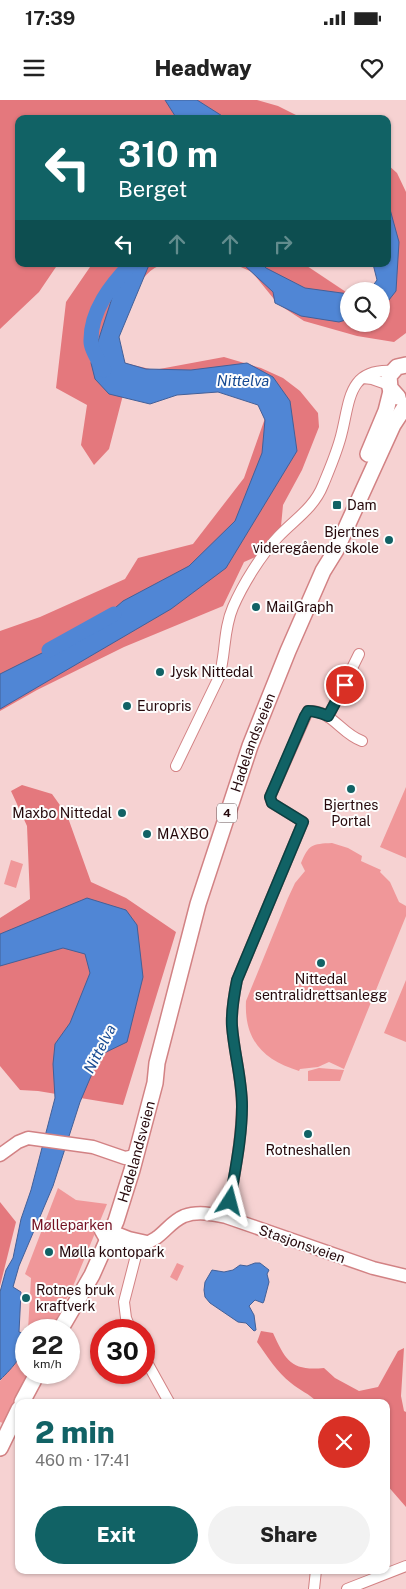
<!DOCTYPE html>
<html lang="en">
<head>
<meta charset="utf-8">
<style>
  :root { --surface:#fff; --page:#f2f2f2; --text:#222; --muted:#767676; --accent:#116265 }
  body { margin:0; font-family:"Public Sans",sans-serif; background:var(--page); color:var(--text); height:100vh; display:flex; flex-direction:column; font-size:19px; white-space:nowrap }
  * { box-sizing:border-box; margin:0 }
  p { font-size:16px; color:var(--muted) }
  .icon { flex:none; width:28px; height:28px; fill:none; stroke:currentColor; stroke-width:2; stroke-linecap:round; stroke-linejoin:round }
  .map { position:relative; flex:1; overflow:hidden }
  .sheet { position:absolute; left:15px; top:1299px; width:375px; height:175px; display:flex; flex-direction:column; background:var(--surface); border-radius:10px; box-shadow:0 1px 4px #0004 }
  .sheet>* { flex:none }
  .top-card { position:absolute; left:15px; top:15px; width:376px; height:152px; border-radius:10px; box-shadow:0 1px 4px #0004; background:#116265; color:#fff; overflow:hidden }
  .fabs { position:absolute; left:340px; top:182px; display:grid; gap:10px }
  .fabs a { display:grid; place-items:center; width:50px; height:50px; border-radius:50%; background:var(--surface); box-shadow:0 1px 4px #0004; font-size:25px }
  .speed { position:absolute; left:15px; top:1219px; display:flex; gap:10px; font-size:25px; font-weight:700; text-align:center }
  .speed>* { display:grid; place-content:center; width:65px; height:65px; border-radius:50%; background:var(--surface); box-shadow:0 1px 4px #0004; line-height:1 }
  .speed small { font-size:12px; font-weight:400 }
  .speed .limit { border:8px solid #d22; background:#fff; color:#111 }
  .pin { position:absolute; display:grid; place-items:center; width:42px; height:42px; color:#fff; margin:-21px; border:2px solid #fff; border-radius:50%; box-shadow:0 1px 5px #0007 }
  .me { position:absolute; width:55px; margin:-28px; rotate:9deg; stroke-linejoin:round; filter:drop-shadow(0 0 4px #0008) }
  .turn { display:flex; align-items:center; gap:18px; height:105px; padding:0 20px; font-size:22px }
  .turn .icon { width:65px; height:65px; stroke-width:2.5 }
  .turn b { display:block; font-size:35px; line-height:42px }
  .lanes { display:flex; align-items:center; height:48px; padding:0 20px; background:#0003; justify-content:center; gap:25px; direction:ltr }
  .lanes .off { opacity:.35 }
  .round { display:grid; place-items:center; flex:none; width:52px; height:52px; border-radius:26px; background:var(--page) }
  .head { display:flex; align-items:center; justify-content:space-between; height:85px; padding:0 20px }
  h1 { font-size:30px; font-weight:800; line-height:38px; color:var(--accent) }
  .cta { display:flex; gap:10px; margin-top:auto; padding:10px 20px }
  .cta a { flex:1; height:58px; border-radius:30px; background:var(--accent); color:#fff; font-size:20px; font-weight:800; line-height:58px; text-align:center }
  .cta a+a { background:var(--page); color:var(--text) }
  .status { display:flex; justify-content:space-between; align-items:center; height:35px; padding:0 25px; background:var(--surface); direction:ltr }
  .status svg { height:14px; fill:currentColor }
  header { display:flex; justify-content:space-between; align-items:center; height:65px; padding:0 20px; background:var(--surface); font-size:22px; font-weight:800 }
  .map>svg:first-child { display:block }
  .green { fill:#f09799 }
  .forest { fill:#e4787d }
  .water { fill:#5086d5; stroke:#436098 }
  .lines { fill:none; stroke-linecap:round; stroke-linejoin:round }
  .river { stroke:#5086d5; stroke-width:15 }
  .minor-casing { stroke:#d28284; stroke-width:12 }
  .major-casing { stroke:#d28284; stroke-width:15 }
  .highway-casing { stroke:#d28284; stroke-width:18 }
  .minor { stroke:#fff; stroke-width:10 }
  .major { stroke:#fff; stroke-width:12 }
  .highway { stroke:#fff; stroke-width:15 }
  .route-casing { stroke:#0b4042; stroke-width:12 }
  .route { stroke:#116265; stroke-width:9 }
  .poi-dot { fill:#116265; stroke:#fdfdfd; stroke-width:2 }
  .labels { text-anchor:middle; stroke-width:4; stroke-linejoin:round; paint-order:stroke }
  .shield { fill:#fdfdfd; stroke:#665254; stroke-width:1 }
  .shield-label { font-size:12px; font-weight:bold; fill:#25080b }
  .poi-label { font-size:14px; fill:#25080b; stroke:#fdfdfd; text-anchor:start }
  .street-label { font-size:14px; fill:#25080b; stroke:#fdfdfd }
  .park-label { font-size:14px; fill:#741123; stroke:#fdfdfd }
  .water-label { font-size:15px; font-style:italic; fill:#164a92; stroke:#fdfdfd }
</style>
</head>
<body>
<div class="status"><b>17:39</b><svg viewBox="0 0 49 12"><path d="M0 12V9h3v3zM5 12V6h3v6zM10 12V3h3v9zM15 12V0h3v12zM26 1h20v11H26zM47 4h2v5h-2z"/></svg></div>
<header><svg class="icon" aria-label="menu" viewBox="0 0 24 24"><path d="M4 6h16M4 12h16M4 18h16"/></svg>Headway<svg class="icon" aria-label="heart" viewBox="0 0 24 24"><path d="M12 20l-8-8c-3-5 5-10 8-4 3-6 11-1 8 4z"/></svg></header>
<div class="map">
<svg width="406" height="1489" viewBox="0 0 406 1489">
  <rect width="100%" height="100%" fill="#f6d2d2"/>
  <path class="green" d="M 406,687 L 406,758 L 380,747 Z
    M 332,743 L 348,748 L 362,756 L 361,761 L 381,770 L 380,772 L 390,782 L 399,802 L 406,806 L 406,816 L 344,969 L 329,962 L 318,967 L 300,969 L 299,971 C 263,960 244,940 246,901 L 288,798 L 295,783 L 305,771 L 301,763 C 309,744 312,744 332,743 Z
    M 11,760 L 23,764 L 16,788 L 4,784 Z
    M 406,880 L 406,942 L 384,933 Z
    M 319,968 L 344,970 L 340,981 L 308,981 L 308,971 Z
    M 58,1088 L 76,1100 L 107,1104 L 74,1184 L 51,1230 L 28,1230 L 31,1178 L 25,1174 Z
    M 177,1163 L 184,1166 L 177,1181 L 170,1177 Z
    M 26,1239 L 26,1272 L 29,1273 L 3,1323 L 0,1322 L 0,1281 L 23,1252 Z"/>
  <path class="forest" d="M 0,0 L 257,0 L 278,6 L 304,19 L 19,19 L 19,164 L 58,164 L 39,192 L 0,229 Z
    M 388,65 L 397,73 L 406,92 L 406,233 L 394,242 L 357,236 L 304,221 L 278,204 L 252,172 L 234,164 L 304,164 L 349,194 L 349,224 L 381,224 L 381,191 L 387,183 L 389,151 L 388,151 Z
    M 83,164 L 164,164 C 137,171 126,211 114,235 L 125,263 L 154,270 L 224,257 L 261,268 L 283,278 L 300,291 L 318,313 L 319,327 L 302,370 L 283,405 L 280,437 L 258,456 L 244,462 L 223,506 L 124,547 L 37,590 L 0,611 L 0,531 L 40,517 L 125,479 L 138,458 L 193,444 L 244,378 L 270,304 L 235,278 L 123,295 L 109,349 L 94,365 L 81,345 L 87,305 L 56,288 L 66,202 L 90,167 Z
    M 22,685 L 52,694 L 67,715 L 91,782 L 126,798 L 176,832 L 123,1005 L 38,991 L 20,990 L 0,966 L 0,818 L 30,799 L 27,726 L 11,691 Z
    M 0,1102 L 16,1122 L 0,1186 Z
    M 261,1231 L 273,1233 C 286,1261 291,1271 324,1268 L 335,1278 L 359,1291 L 378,1287 L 398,1251 L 404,1248 L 401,1296 L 404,1311 L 406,1312 L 406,1407 L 386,1384 L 386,1302 L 317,1302 C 310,1294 299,1290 291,1283 C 277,1272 267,1256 257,1242 Z"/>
  <path class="water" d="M 165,0 L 197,0 L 227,19 L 177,19 Z
    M 388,102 L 399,142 L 396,191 L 381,210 L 381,191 L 369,191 L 377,180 L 373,164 L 388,164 Z
    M 123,164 L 155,164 L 149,165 L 119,237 L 125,263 L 146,269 L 191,270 L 247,263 L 273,277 L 290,301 L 297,351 L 226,468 L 171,509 L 0,609 L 0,574 L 92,528 L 123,501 L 189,466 L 235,421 L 262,353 L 265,320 L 258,305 L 218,292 L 177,295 L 150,304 L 109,294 L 95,279 L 91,263 Z
    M 243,164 L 262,164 L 266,168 L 305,188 L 349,194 L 349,219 L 339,222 L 301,216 L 275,203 L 273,192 Z
    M 87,798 L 126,810 L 137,825 L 143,877 L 127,942 L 100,955 L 80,1002 L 53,1086 L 19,1166 L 13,1187 L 21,1192 L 19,1232 L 26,1234 C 26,1254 13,1267 0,1280 L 0,1192 L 6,1170 L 13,1158 L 21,1119 L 31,1090 L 55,998 L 53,964 L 55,944 L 70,923 L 90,873 L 85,854 L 63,848 L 0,866 L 0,834 Z
    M 255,1163 L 260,1163 L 269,1170 L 267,1174 L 269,1182 L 264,1201 L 263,1203 L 255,1200 L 249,1206 L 254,1215 L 256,1230 L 254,1231 L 246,1223 L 238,1222 L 210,1203 L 205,1197 L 204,1190 L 205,1182 L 212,1170 L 224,1172 L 233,1170 L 240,1165 L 247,1166 Z"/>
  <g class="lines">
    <path class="river" d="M 104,270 C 100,263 91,250 91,242 C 90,211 111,185 131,164
      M 49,550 L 114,514"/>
    <defs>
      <path id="minor" d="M 363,278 L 372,279 L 389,285
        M 328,617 L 359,554
        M 176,666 L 219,577 C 226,554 223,530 233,507 C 243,484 261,455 278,437 C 294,420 314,408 323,385 C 330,368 338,350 342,332 C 350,299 349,268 393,271
        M 226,1117 C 234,1082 241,1043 242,1007 C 242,979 234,953 232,926 C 231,911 234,895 237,880 L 303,722 L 272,703 L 270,697 L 308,611 C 331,609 341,634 362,641
        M 131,1230 L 126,1218 L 124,1202 L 140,1140
        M 144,1257 L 169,1302
        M 314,1489 L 316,1470
        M 347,1489 L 406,1466"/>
      <path id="major" d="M 0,1055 L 18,1042 L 28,1038 L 93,1047 L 125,1058 L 135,1056
        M 101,1131 C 103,1134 105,1139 108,1141 C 122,1152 142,1147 156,1138 C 166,1131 172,1121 184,1116 C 198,1111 212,1114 226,1117 L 373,1168 L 406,1176
        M 103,1131 L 111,1131 L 129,1138 L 147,1142"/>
      <g id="highway">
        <path d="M 398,297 L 390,288 L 389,276 L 397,267 L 406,265"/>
        <path d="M 368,354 L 386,311 L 391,291"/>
        <path id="s1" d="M 60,1230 L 92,1175 L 116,1121 L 132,1070 L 155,983 L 157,963 L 198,804 L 250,646 L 288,551 L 323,471 L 336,450 L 393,325 L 406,305"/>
        <path d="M 22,1302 L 38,1272"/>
        <path d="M 0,1348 L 19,1309"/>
      </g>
    </defs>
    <use href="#minor" class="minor-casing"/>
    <use href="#major" class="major-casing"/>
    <use href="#highway" class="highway-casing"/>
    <use href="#minor" class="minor"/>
    <use href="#major" class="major"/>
    <use href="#highway" class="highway"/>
  </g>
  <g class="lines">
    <defs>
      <path id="route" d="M 230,1101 C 235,1070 242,1038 242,1006 C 242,979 234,953 232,926 C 231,911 234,895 237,880 L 303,722 L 272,703 L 270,697 L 305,616 L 308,611 C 316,611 321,613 328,616 L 345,585"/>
    </defs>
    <use href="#route" class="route-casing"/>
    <use href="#route" class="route"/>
  </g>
  <g class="poi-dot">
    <rect x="332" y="400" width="10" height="10" rx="2.5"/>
    <circle cx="389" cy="440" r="5"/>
    <circle cx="256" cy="507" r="5"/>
    <circle cx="160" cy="572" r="5"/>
    <circle cx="127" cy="606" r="5"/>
    <circle cx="351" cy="689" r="5"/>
    <circle cx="122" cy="713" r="5"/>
    <circle cx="147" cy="734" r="5"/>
    <circle cx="321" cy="863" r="5"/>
    <circle cx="308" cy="1034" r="5"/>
    <circle cx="49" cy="1152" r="5"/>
    <circle cx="26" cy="1198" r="5"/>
  </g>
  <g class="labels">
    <rect class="shield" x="217" y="703.5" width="20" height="19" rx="4"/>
    <g class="shield-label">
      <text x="227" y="717">4</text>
    </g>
    <g class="poi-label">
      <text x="347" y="410">Dam</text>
      <text x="379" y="437" text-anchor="end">Bjertnes<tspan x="379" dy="16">videregående skole</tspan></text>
      <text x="266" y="512">MailGraph</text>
      <text x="170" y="577">Jysk Nittedal</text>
      <text x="137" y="611">Europris</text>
      <text x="351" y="710" text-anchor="middle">Bjertnes<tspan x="351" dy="16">Portal</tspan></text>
      <text x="112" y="718" text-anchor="end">Maxbo Nittedal</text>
      <text x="157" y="739">MAXBO</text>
      <text x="321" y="884" text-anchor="middle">Nittedal<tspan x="321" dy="16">sentralidrettsanlegg</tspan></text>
      <text x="308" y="1055" text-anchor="middle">Rotneshallen</text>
      <text x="59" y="1157">Mølla kontopark</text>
      <text x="36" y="1195">Rotnes bruk<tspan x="36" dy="16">kraftverk</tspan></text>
    </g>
    <g class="street-label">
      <text dy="5" stroke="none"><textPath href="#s1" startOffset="621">Hadelandsveien</textPath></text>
      <text dy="5" stroke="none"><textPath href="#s1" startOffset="195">Hadelandsveien</textPath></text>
      <text transform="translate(302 1144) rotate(19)" y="5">Stasjonsveien</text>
    </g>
    <g class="park-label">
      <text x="72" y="1130">Mølleparken</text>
    </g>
    <g class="water-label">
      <text x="243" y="286">Nittelva</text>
      <text transform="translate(100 949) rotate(-63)" y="5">Nittelva</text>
    </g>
  </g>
</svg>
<div class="fabs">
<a><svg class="icon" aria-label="search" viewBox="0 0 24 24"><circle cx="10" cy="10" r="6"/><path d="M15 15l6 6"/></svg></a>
</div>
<div class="speed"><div>22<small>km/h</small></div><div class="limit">30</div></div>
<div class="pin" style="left:345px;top:585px;background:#d93025"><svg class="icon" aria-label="arrive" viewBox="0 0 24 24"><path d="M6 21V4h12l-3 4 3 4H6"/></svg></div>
<svg class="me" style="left:230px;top:1101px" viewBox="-20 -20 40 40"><path d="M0-17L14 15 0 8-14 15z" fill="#116265" stroke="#fff" stroke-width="4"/></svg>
<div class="top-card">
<div class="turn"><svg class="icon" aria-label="left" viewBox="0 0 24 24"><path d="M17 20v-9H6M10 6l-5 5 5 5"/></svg><div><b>310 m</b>Berget</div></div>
<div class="lanes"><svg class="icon" aria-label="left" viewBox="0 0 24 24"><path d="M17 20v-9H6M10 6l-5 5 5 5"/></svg><svg class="icon off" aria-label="ahead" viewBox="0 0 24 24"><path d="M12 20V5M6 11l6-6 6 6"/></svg><svg class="icon off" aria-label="ahead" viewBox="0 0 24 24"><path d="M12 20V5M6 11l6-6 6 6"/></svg><svg class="icon off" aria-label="right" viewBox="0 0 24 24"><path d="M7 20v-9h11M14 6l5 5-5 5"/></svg></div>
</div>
<section class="sheet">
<div class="head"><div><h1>2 min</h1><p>460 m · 17:41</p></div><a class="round" style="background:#d93025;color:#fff"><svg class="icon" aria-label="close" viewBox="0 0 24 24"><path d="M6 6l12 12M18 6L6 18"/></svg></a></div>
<div class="cta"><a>Exit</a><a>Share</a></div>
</section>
</div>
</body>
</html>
